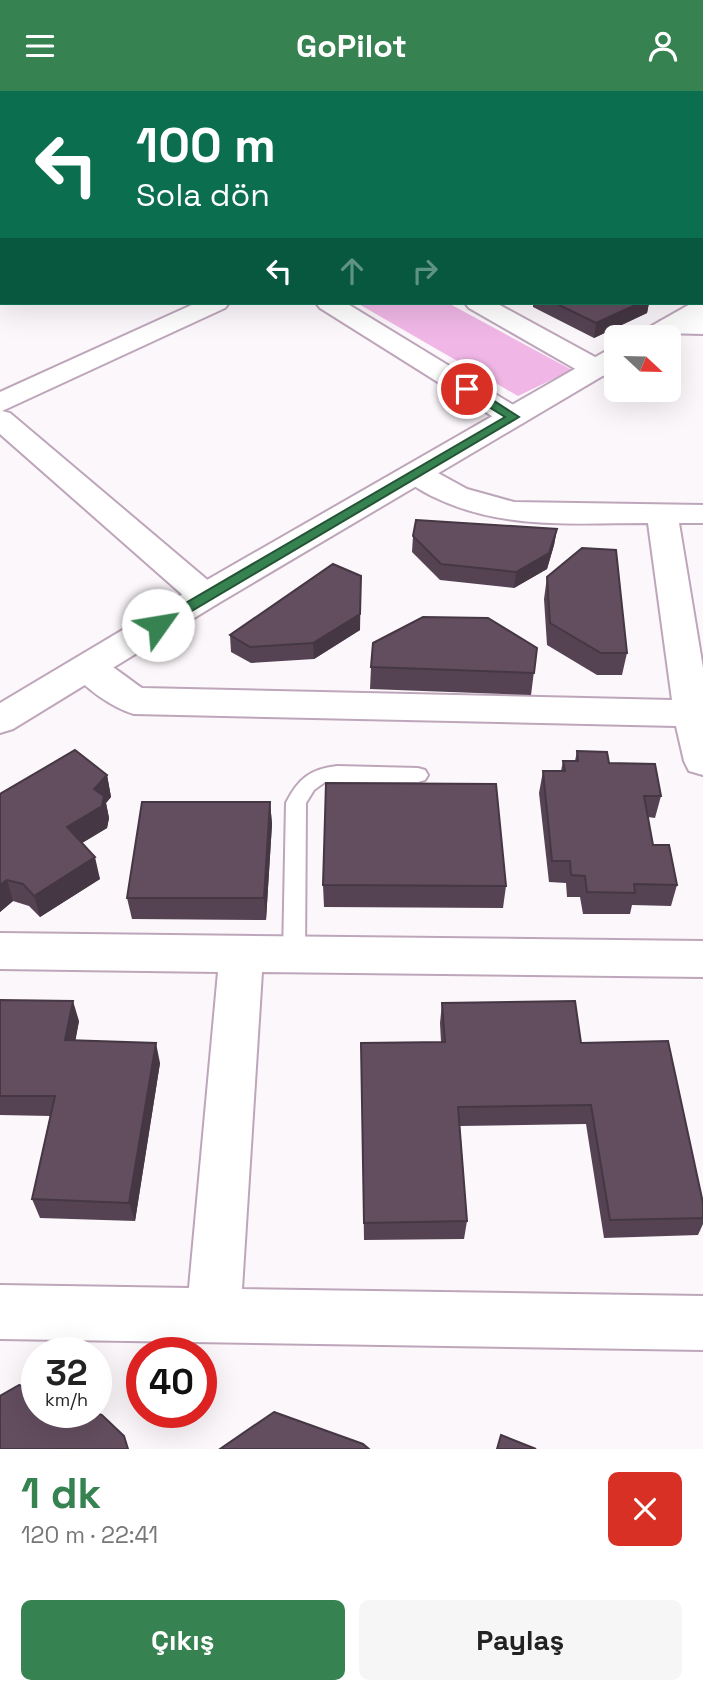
<!DOCTYPE html>
<html lang="tr">
<head>
<meta charset="utf-8">
<style>
  :root { --surface:#fff; --page:#f6f6f6; --text:#222; --muted:#767676; --accent:#378251 }
  body { margin:0; font-family:"Space Grotesk",sans-serif; background:var(--page); color:var(--text); height:100vh; display:flex; flex-direction:column; font-size:26px; white-space:nowrap }
  * { box-sizing:border-box; margin:0 }
  p { font-size:23px; color:var(--muted) }
  .icon { flex:none; width:38px; height:38px; fill:none; stroke:currentColor; stroke-width:2; stroke-linecap:round; stroke-linejoin:round }
  .map { position:relative; height:1358px; overflow:hidden }
  .drawer { display:flex; flex-direction:column; background:var(--surface); flex:1 }
  .drawer>* { flex:none }
  .hud { position:absolute; left:0px; top:0px; width:704px; height:214px; box-shadow:0 7px 28px #0002; background:#0b6e4f; color:#fff; overflow:hidden }
  .needle { width:46px; rotate:112deg }
  .fabs { position:absolute; left:604px; top:234px; display:grid; gap:14px }
  .fabs a { display:grid; place-items:center; width:77px; height:77px; border-radius:10px; background:var(--surface); box-shadow:0 7px 28px #0002; font-size:35px }
  .speed { position:absolute; left:21px; top:1246px; display:flex; gap:14px; font-size:35px; font-weight:700; text-align:center }
  .speed>* { display:grid; place-content:center; width:91px; height:91px; border-radius:50%; background:var(--surface); box-shadow:0 7px 28px #0002; line-height:1 }
  .speed small { font-size:18px; font-weight:400 }
  .speed .limit { border:10px solid #d22; background:#fff; color:#111 }
  .pin { position:absolute; display:grid; place-items:center; width:60px; height:60px; color:#fff; margin:-30px; border:4px solid #fff; border-radius:50%; box-shadow:0 2px 7px #0007 }
  .me { position:absolute; width:77px; margin:-38px; rotate:58deg; stroke-linejoin:round; filter:drop-shadow(0 0 5px #0008) }
  .turn { display:flex; align-items:center; gap:24px; height:147px; padding:0 21px; font-size:32px }
  .turn .icon { width:91px; height:91px; stroke-width:2.5 }
  .turn b { display:block; font-size:49px; line-height:60px }
  .lanes { display:flex; align-items:center; height:66px; padding:0 21px; background:#0003; justify-content:center; gap:35px; direction:ltr }
  .lanes .off { opacity:.35 }
  .round { display:grid; place-items:center; flex:none; width:74px; height:74px; border-radius:10px; background:var(--page) }
  .headline { display:flex; align-items:center; justify-content:space-between; height:119px; padding:0 21px }
  h1 { font-size:42px; font-weight:800; line-height:52px; color:var(--accent) }
  .action { display:flex; gap:14px; margin-top:auto; padding:14px 21px }
  .action a { flex:1; height:80px; border-radius:10px; background:var(--accent); color:#fff; font-size:28px; font-weight:800; line-height:80px; text-align:center }
  .action a+a { background:var(--page); color:var(--text) }
  header { display:flex; justify-content:space-between; align-items:center; height:91px; padding:0 21px; background:var(--accent); color:#fff; font-size:32px; font-weight:800 }
  .map>svg:first-child { display:block }
  .green { fill:#f0b7e6 }
  .lines { fill:none; stroke-linecap:round; stroke-linejoin:round }
  .lane-casing { stroke:#bea6ba; stroke-width:4 }
  .street-casing { stroke:#bea6ba; stroke-width:4 }
  .secondary-casing { stroke:#bea6ba; stroke-width:4 }
  .lane { fill:#fff; fill-rule:evenodd }
  .street { fill:#fff; fill-rule:evenodd }
  .secondary { fill:#fff; fill-rule:evenodd }
  .wall { fill:#554353 }
  .shaded-wall { fill:#453743 }
  .building { fill:#634e60; stroke:#453743; stroke-width:2 }
  .route { fill:#378251; stroke:#245435; stroke-width:2 }
</style>
</head>
<body>
<header><svg class="icon" aria-label="menu" viewBox="0 0 24 24"><path d="M4 6h16M4 12h16M4 18h16"/></svg>GoPilot<svg class="icon" aria-label="person" viewBox="0 0 24 24"><circle cx="12" cy="8" r="4"/><path d="M4 21q1-7 8-7t8 7"/></svg></header>
<div class="map">
<svg width="703" height="1358" viewBox="0 0 703 1358">
  <rect width="100%" height="100%" fill="#fcf7fb"/>
  <path class="green" d="M 357,212 L 448,212 L 572,279 L 518,305 Z"/>
  <g class="lines">
    <defs>
      <path id="lane" d="M 337,675 L 418,677 L 425,679 L 428,684 L 425,689 L 418,691 L 325,691 L 314,699 L 306,712 L 305,865 L 302,871 L 294,874 L 286,871 L 283,865 L 286,712 C 298,688 310,678 337,675 Z"/>
      <path id="street" d="M 0,0 L 18,0 L 20,2 L 2,2 L 2,5 Z
        M 231,0 L 255,0 L 229,2 Z
        M 434,0 L 455,0 L 457,2 L 435,2 Z
        M 0,67 L 2,67 L 0,80 Z
        M 702,106 L 703,106 L 703,120 L 702,120 Z
        M 196,212 L 229,212 L 225,217 L 2,320 L 10,322 L 217,497 L 222,505 L 217,513 L 205,516 L 193,513 L 0,343 L 0,301 Z
        M 316,212 L 346,212 L 523,320 L 527,326 L 523,332 L 513,335 L 503,332 L 320,217 Z
        M 465,212 L 496,212 L 606,272 L 610,278 L 606,284 L 596,286 L 586,284 L 469,217 Z
        M 703,227 L 703,243 L 660,242 L 656,236 L 660,230 Z
        M 416,373 L 427,376 L 467,398 L 514,411 L 703,414 L 703,432 L 679,432 L 703,577 L 703,684 L 689,680 L 684,670 L 676,635 L 134,623 C 113,617 82,596 70,577 L 75,568 C 101,561 121,583 142,597 L 672,609 L 648,432 C 576,432 503,439 436,407 C 423,401 409,393 401,382 L 405,376 Z
        M 0,842 L 703,850 L 703,886 L 262,881 L 242,1198 L 703,1205 L 703,1259 L 0,1248 L 0,1194 L 189,1197 L 218,881 L 0,878 Z"/>
      <path id="secondary" d="M 703,208 L 703,227 L 668,247 L 637,247 L 641,241 L 692,212 L 702,212 Z
        M 616,258 L 616,277 L 217,513 L 13,638 L 0,642 L 0,612 L 193,497 L 606,260 Z"/>
    </defs>
    <use href="#lane" class="lane-casing"/>
    <use href="#street" class="street-casing"/>
    <use href="#secondary" class="secondary-casing"/>
    <use href="#lane" class="lane"/>
    <use href="#street" class="street"/>
    <use href="#secondary" class="secondary"/>
  </g>
  <path class="wall" d="M 144,0 L 210,0 L 204,2 L 148,2 Z
    M 501,0 L 533,0 L 528,2 L 505,2 Z
    M 533,212 L 649,212 L 647,222 L 594,247 L 533,216 Z
    M 557,438 L 554,454 L 547,478 L 514,497 L 440,489 L 412,461 L 413,445 Z
    M 547,486 L 627,562 L 622,584 L 597,584 L 547,554 L 544,508 Z
    M 360,539 L 314,568 L 251,572 L 231,561 L 230,544 Z
    M 537,557 L 531,604 L 370,598 L 371,576 Z
    M 577,660 L 609,672 L 661,705 L 655,727 L 648,726 L 653,754 L 677,794 L 671,815 L 632,814 L 630,823 L 583,823 L 580,806 L 567,806 L 566,792 L 549,791 L 539,702 L 543,680 L 561,680 L 563,670 L 575,670 Z
    M 107,684 L 111,706 L 106,712 L 109,727 L 107,737 L 82,752 L 100,788 L 40,826 L 29,815 L 13,810 L 0,821 L 0,703 Z
    M 270,711 L 272,733 L 266,829 L 132,828 L 127,807 Z
    M 323,794 L 506,795 L 503,817 L 324,816 Z
    M 0,909 L 79,930 L 75,949 L 160,972 L 135,1130 L 40,1127 L 32,1108 L 50,1025 L 0,1024 Z
    M 442,912 L 581,952 L 703,1112 L 703,1133 L 698,1144 L 604,1147 L 586,1033 L 460,1035 L 467,1130 L 464,1148 L 364,1149 L 361,952 L 441,951 L 440,932 Z"/>
  <path class="shaded-wall" d="M 169,0 L 210,0 L 204,2 L 169,2 Z
    M 515,0 L 533,0 L 528,2 L 515,2 Z
    M 703,43 L 703,60 L 702,65 L 702,44 Z
    M 640,212 L 649,212 L 647,222 L 594,247 L 596,232 Z
    M 557,438 L 554,454 L 547,478 L 514,497 L 516,481 Z
    M 361,485 L 360,539 L 314,568 L 313,552 Z
    M 107,684 L 111,706 L 106,712 L 109,727 L 107,737 L 72,758 L 67,736 L 94,698 Z
    M 270,711 L 272,733 L 266,829 L 264,807 Z
    M 95,766 L 100,788 L 40,826 L 34,805 Z
    M 7,789 L 13,810 L 0,821 L 0,794 Z
    M 73,910 L 79,930 L 72,969 L 65,949 Z
    M 156,952 L 160,972 L 135,1130 L 129,1112 Z"/>
  <path class="building" d="M 60,0 L 129,0 L 133,2 L 64,2 Z
    M 703,13 L 703,43 L 702,44 L 702,14 Z
    M 555,212 L 640,212 L 596,232 Z
    M 416,429 L 557,438 L 549,462 L 516,481 L 441,473 L 413,445 Z
    M 582,457 L 616,459 L 627,562 L 601,562 L 550,532 L 547,486 Z
    M 333,473 L 361,485 L 360,523 L 313,552 L 250,556 L 230,544 Z
    M 423,526 L 488,527 L 537,557 L 534,582 L 371,576 L 373,552 Z
    M 75,659 L 107,684 L 94,698 L 104,705 L 102,715 L 67,736 L 95,766 L 34,805 L 23,793 L 7,789 L 0,794 L 0,703 Z
    M 577,660 L 607,661 L 609,672 L 655,673 L 661,705 L 644,705 L 653,754 L 669,754 L 677,794 L 634,793 L 635,802 L 587,801 L 585,785 L 571,784 L 570,770 L 552,770 L 543,680 L 565,680 L 563,670 L 578,670 Z
    M 326,692 L 496,693 L 506,795 L 323,794 Z
    M 142,711 L 270,711 L 264,807 L 127,807 Z
    M 0,909 L 73,910 L 65,949 L 156,952 L 129,1112 L 32,1108 L 55,1005 L 0,1005 Z
    M 575,910 L 581,952 L 668,950 L 703,1112 L 703,1127 L 610,1129 L 591,1014 L 458,1016 L 467,1130 L 364,1132 L 361,952 L 445,951 L 442,912 Z
    M 19,1294 L 37,1300 L 37,1321 L 94,1321 L 102,1324 L 124,1345 L 128,1358 L 0,1358 L 0,1305 Z
    M 274,1321 L 363,1353 L 369,1358 L 220,1358 Z
    M 501,1344 L 536,1358 L 497,1358 Z"/>
  <path class="route" d="M 463,295 L 471,295 L 519,326 L 163,537 L 153,537 L 153,531 L 505,326 L 463,300 Z"/>
</svg>
<div class="fabs">
<a><svg class="needle" viewBox="-14 -14 28 28"><path d="M0-13l5 13h-10z" fill="#e53935"/><path d="M0 13l5-13h-10z" fill="#767676"/></svg></a>
</div>
<div class="speed"><div>32<small>km/h</small></div><div class="limit">40</div></div>
<div class="pin" style="left:467px;top:298px;background:#d93025"><svg class="icon" aria-label="arrive" viewBox="0 0 24 24"><path d="M6 21V4h12l-3 4 3 4H6"/></svg></div>
<svg class="me" style="left:158px;top:534px" viewBox="-20 -20 40 40"><circle r="19" fill="#fff"/><path d="M0-13L10 11 0 6-10 11z" fill="#378251"/></svg>
<div class="hud">
<div class="turn"><svg class="icon" aria-label="left" viewBox="0 0 24 24"><path d="M17 20v-9H6M10 6l-5 5 5 5"/></svg><div><b>100 m</b>Sola dön</div></div>
<div class="lanes"><svg class="icon" aria-label="left" viewBox="0 0 24 24"><path d="M17 20v-9H6M10 6l-5 5 5 5"/></svg><svg class="icon off" aria-label="ahead" viewBox="0 0 24 24"><path d="M12 20V5M6 11l6-6 6 6"/></svg><svg class="icon off" aria-label="right" viewBox="0 0 24 24"><path d="M7 20v-9h11M14 6l5 5-5 5"/></svg></div>
</div>
</div>
<section class="drawer">
<div class="headline"><div><h1>1 dk</h1><p>120 m · 22:41</p></div><a class="round" style="background:#d93025;color:#fff"><svg class="icon" aria-label="close" viewBox="0 0 24 24"><path d="M6 6l12 12M18 6L6 18"/></svg></a></div>
<div class="action"><a>Çıkış</a><a>Paylaş</a></div>
</section>
</body>
</html>
